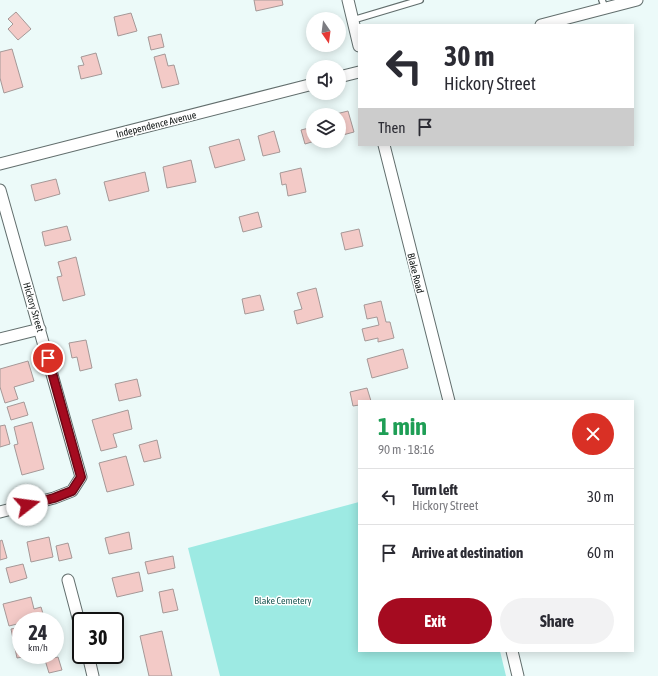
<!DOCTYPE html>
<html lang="en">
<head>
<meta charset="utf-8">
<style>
  :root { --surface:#fff; --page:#f2f2f3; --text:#2b2b33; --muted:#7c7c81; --line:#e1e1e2; --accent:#a50b20 }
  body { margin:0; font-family:"Asap Condensed",sans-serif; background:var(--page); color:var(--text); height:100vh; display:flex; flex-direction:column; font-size:15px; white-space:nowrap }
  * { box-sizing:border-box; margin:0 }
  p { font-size:13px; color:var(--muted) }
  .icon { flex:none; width:22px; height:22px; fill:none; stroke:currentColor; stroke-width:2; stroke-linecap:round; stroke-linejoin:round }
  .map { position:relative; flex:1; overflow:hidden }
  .sheet { position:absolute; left:358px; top:400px; width:276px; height:252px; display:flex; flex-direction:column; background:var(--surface); border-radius:0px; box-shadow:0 2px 10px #0003 }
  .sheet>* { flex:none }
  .top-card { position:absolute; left:358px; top:24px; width:276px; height:122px; border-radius:0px; box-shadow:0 2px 10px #0003; background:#fff; color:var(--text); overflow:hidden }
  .needle { width:26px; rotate:166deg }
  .fabs { position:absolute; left:306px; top:12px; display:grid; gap:8px }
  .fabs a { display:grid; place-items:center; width:40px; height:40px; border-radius:50%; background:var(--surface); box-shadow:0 2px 10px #0003; font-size:20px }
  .speed { position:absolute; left:12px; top:612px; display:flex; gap:8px; font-size:20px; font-weight:700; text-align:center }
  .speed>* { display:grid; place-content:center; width:52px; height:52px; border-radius:50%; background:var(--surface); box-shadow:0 2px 10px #0003; line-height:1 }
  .speed small { font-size:10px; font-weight:400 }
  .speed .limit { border:2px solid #111; border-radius:6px; background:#fff; color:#111 }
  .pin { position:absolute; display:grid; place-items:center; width:34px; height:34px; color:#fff; margin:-17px; border:2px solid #fff; border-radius:50%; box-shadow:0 1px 4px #0007 }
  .me { position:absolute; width:44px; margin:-22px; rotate:75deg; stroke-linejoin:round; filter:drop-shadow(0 0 3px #0008) }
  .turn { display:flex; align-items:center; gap:14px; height:84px; padding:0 20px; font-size:18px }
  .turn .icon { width:52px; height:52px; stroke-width:2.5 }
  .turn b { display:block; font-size:28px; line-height:34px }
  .then { display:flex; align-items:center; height:38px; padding:0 20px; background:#0003; gap:8px; font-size:15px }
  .round { display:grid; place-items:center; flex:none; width:42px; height:42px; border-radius:21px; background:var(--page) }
  .headline { display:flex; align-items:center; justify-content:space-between; height:68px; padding:0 20px }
  h1 { font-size:24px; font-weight:700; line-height:30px; color:#1e9e55 }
  .action { display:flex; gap:8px; margin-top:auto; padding:8px 20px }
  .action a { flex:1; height:46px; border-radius:24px; background:var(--accent); color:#fff; font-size:16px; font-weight:700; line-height:46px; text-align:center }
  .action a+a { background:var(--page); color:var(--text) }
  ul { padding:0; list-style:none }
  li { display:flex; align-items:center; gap:12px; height:56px; padding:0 20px; border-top:1px solid var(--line) }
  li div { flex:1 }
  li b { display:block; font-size:15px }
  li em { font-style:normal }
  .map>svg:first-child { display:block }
  .green { fill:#9deae3 }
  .building { fill:#f3cac7; stroke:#a59897 }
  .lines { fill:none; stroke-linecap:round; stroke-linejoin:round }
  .service-casing { stroke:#626e6d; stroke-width:8 }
  .minor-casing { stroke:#626e6d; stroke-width:13 }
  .service { stroke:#fff; stroke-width:5.5 }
  .minor { stroke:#fff; stroke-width:11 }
  .route-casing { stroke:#6b0715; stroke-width:10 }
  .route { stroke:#a50b20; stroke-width:7 }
  .labels { text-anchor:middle; stroke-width:3; stroke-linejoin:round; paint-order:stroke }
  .street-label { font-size:10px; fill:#141918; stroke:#fff }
  .park-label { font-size:10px; fill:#245d59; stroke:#fff }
</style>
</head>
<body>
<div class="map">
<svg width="658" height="676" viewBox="0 0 658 676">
  <rect width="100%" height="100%" fill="#ecfaf9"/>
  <path class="green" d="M 359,502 L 359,651 L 500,651 L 506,676 L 220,676 L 188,548 Z"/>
  <path class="building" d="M 254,0 L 282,0 L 283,5 L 256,11 Z
    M 16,12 L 31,29 L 18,40 L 8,29 L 13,24 L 8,19 Z
    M 131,13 L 137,31 L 118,36 L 114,17 Z
    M 161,34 L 164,47 L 151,50 L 148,37 Z
    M 12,49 L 23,87 L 4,93 L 0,78 L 0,52 Z
    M 96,53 L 102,74 L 81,79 L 78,66 L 84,65 L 81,57 Z
    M 165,54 L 168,66 L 174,65 L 179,84 L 162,88 L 154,57 Z
    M 348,111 L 354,132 L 339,136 L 339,115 L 332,115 Z
    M 313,127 L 313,141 L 315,141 L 305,144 L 301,130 Z
    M 274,131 L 280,152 L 263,156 L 258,136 Z
    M 239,139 L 245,160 L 215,168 L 209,147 Z
    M 191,160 L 196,182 L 167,188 L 163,167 Z
    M 301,168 L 306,192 L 288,196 L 286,184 L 282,185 L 280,173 Z
    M 145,172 L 149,191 L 109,201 L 104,182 Z
    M 56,179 L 60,194 L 35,201 L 31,185 Z
    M 258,212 L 262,227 L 243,232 L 239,217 Z
    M 67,226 L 71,240 L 45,246 L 42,232 Z
    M 359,229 L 363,246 L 345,250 L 341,233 Z
    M 76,257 L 85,295 L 63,301 L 57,277 L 62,276 L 58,262 Z
    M 316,288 L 323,317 L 297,324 L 294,311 L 302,309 L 297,293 Z
    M 260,295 L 264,310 L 245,314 L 242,299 Z
    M 381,301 L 386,322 L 390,322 L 394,338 L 378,342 L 378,338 L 365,341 L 362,329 L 379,325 L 377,317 L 367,319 L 364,305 Z
    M 86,340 L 92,368 L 80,371 L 77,357 L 72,358 L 69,343 Z
    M 403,349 L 408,368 L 372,378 L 367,359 Z
    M 28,361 L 34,381 L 14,387 L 18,399 L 5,403 L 0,387 L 0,369 Z
    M 137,379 L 141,396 L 119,401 L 115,384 Z
    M 367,388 L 371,401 L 359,401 L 359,405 L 353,406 L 350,392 Z
    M 24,402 L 28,415 L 11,420 L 7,407 Z
    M 128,410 L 132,429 L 113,434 L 117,447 L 101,451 L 92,420 Z
    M 32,422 L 44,469 L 22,475 L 14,445 L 18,444 L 14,427 Z
    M 5,425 L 10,444 L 0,447 L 0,426 Z
    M 157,440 L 161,458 L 144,462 L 139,445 Z
    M 126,456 L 134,485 L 107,492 L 99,463 Z
    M 129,532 L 132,549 L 109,554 L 105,538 Z
    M 49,537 L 53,557 L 31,562 L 27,542 Z
    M 2,540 L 7,558 L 0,560 L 0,541 Z
    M 68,543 L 72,558 L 59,561 L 56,546 Z
    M 173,556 L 175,568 L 148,574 L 145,562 Z
    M 23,564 L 27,578 L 10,583 L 6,568 Z
    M 139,572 L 143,591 L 117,597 L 112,578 Z
    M 173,589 L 178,610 L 163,613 L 159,592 Z
    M 31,597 L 34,609 L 41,607 L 44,617 L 29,621 L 21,621 L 21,623 L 9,626 L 3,604 Z
    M 21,627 L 21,655 L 33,655 L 17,658 L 11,629 Z
    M 162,631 L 172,676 L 149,676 L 140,636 Z
    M 58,657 L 62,670 L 49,673 L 45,660 Z"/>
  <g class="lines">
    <defs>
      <path id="service" d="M 602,0 L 605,8
        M 353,20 L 420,0"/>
      <path id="minor" d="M 348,0 L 359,46
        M 541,25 L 637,0
        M 339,77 L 359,72
        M 384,145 L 449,401
        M 0,164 L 313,84
        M 0,190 L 81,477 L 72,491 L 54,498 L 0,512
        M 0,339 L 40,329
        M 68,580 L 81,629
        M 512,651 L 518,676
        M 88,655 L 93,676"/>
    </defs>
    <use href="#service" class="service-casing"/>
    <use href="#minor" class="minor-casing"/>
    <use href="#service" class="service"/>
    <use href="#minor" class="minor"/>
  </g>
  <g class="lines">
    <defs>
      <path id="route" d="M 27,505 L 54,498 L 72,491 L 81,477 L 48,358"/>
    </defs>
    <use href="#route" class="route-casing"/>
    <use href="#route" class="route"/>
  </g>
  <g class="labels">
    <g class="street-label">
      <text transform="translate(156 124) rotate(-14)" y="4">Independence Avenue</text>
      <text transform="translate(416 273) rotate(76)" y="4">Blake Road</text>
      <text transform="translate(34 307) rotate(74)" y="4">Hickory Street</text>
    </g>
    <g class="park-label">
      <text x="283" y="604">Blake Cemetery</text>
    </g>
  </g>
</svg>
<div class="fabs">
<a><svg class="needle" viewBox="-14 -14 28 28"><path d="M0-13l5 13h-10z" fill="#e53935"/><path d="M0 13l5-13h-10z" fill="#7c7c81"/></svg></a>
<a><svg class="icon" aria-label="sound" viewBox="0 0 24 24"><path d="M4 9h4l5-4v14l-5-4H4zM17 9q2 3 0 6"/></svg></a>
<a><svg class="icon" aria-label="layers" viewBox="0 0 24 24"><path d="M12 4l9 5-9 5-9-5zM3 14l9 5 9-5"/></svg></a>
</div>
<div class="speed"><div>24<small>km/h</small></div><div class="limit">30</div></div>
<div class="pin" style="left:48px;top:358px;background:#d93025"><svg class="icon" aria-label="arrive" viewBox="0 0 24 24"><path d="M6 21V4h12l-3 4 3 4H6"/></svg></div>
<svg class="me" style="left:27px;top:505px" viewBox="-20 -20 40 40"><circle r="19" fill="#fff"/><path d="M0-13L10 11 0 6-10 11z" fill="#a50b20"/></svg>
<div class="top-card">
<div class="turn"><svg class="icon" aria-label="left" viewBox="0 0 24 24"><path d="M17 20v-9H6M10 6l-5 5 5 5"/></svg><div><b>30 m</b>Hickory Street</div></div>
<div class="then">Then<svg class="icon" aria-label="arrive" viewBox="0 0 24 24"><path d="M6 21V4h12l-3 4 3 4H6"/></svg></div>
</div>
<section class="sheet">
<div class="headline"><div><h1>1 min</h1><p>90 m · 18:16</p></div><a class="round" style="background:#d93025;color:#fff"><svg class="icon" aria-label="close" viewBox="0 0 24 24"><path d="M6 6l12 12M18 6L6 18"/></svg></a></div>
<ul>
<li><svg class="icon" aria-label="left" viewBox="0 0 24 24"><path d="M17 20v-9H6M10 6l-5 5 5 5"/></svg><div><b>Turn left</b><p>Hickory Street</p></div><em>30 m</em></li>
<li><svg class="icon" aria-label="arrive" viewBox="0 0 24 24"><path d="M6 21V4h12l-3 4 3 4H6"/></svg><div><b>Arrive at destination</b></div><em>60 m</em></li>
</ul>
<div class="action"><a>Exit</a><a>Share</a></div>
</section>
</div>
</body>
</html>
